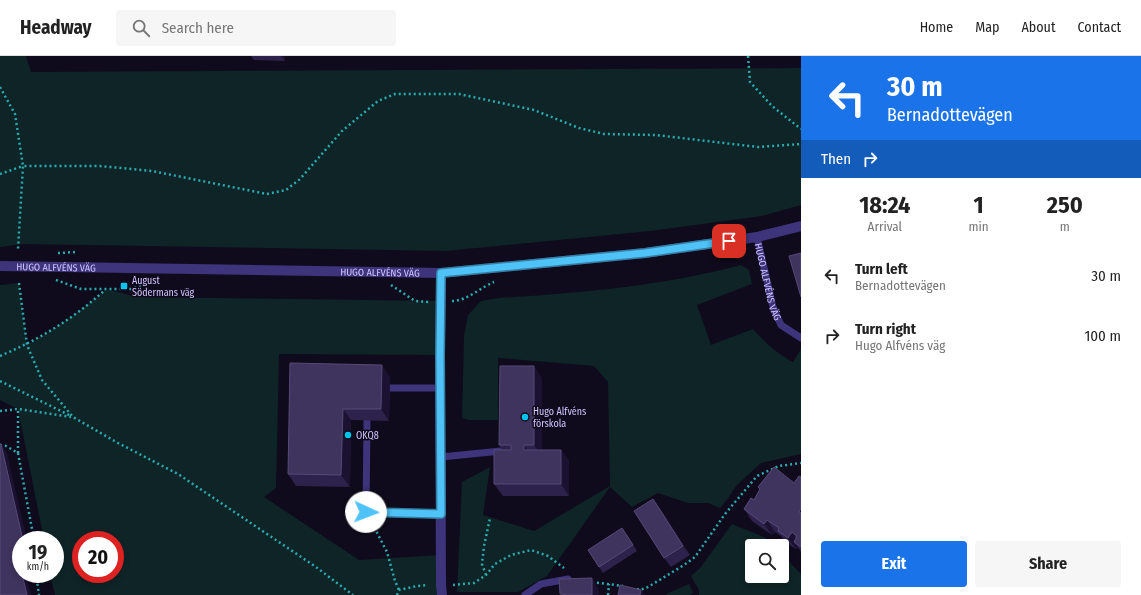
<!DOCTYPE html>
<html lang="en">
<head>
<meta charset="utf-8">
<style>
  :root { --surface:#fff; --page:#f6f6f6; --text:#222; --muted:#767676; --line:#e0e0e0; --accent:#1a73e8 }
  body { margin:0; font-family:"Fira Sans Condensed",sans-serif; background:var(--page); color:var(--text); height:100vh; display:flex; flex-direction:column; font-size:15px; white-space:nowrap }
  * { box-sizing:border-box; margin:0 }
  p { font-size:13px; color:var(--muted) }
  .icon { flex:none; width:22px; height:22px; fill:none; stroke:currentColor; stroke-width:2; stroke-linecap:round; stroke-linejoin:round }
  .map { position:relative; flex:1; overflow:hidden }
  .drawer { display:flex; flex-direction:column; background:var(--surface); width:340px }
  .drawer>* { flex:none }
  .hud { background:#1a73e8; color:#fff; overflow:hidden }
  .buttons { position:absolute; left:745px; top:483px; display:grid; gap:8px }
  .buttons a { display:grid; place-items:center; width:44px; height:44px; border-radius:4px; background:var(--surface); box-shadow:0 2px 6px #0003; font-size:20px }
  .speed { position:absolute; left:12px; top:475px; display:flex; gap:8px; font-size:20px; font-weight:700; text-align:center }
  .speed>* { display:grid; place-content:center; width:52px; height:52px; border-radius:50%; background:var(--surface); box-shadow:0 2px 6px #0003; line-height:1 }
  .speed small { font-size:10px; font-weight:400 }
  .speed .limit { border:6px solid #d22; background:#fff; color:#111 }
  .pin { position:absolute; display:grid; place-items:center; width:34px; height:34px; color:#fff; margin:-17px; border-radius:8px; box-shadow:0 2px 6px #0006 }
  .me { position:absolute; width:44px; margin:-22px; rotate:92deg; stroke-linejoin:round; filter:drop-shadow(0 0 3px #0008) }
  .turn { display:flex; align-items:center; gap:14px; height:84px; padding:0 20px; font-size:18px }
  .turn .icon { width:52px; height:52px; stroke-width:2.5 }
  .turn b { display:block; font-size:28px; line-height:34px }
  .then { display:flex; align-items:center; height:38px; padding:0 20px; background:#0003; gap:8px; font-size:15px }
  .eta { display:flex; justify-content:space-evenly; align-items:center; height:68px; text-align:center }
  .eta b { font-size:24px; font-weight:700; line-height:28px }
  .cta { display:flex; gap:8px; margin-top:auto; padding:8px 20px }
  .cta a { flex:1; height:46px; border-radius:4px; background:var(--accent); color:#fff; font-size:16px; font-weight:700; line-height:46px; text-align:center }
  .cta a+a { background:var(--page); color:var(--text) }
  ul { padding:0; list-style:none }
  li { display:flex; align-items:center; gap:12px; height:60px; padding:0 20px }
  li div { flex:1 }
  li b { display:block; font-size:15px }
  li em { font-style:normal }
  header { display:flex; align-items:center; gap:24px; box-sizing:border-box; height:56px; padding:0 20px; background:var(--surface); border-bottom:1px solid var(--line) }
  header strong { font-size:19px }
  nav { display:flex; gap:22px; margin-inline-start:auto; font-size:14px }
  .search { width:280px; height:36px; background:var(--page); display:flex; align-items:center; gap:10px; box-sizing:border-box; padding:0 14px; border-radius:4px; color:var(--muted); font-size:15px }
  main { display:flex; flex:1; min-height:0 }
  .map>svg:first-child { display:block }
  .green { fill:#0e2426; fill-rule:evenodd }
  .lines { fill:none; stroke-linecap:round; stroke-linejoin:round }
  .path { stroke:#2aabae; stroke-width:2.5; stroke-dasharray:2 3; stroke-linecap:butt }
  .service { stroke:#3d347c; stroke-width:7 }
  .minor { stroke:#3d347c; stroke-width:10 }
  .tertiary { stroke:#3d347c; stroke-width:10 }
  .wall { fill:#2d224b }
  .shaded-wall { fill:#1a1230 }
  .building { fill:#3f345e; stroke:#564a77 }
  .route-casing { stroke:#337fa1; stroke-width:10 }
  .route { stroke:#4fc3f7; stroke-width:7 }
  .poi-dot { fill:#00c3f0; stroke:#0f0b1c; stroke-width:1.5 }
  .labels { text-anchor:middle; stroke-width:3; stroke-linejoin:round; paint-order:stroke }
  .street-label { font-size:10px; fill:#d1c5ff; stroke:#0f0b1c }
  .poi-label { font-size:10px; fill:#d1c5ff; stroke:#0f0b1c; text-anchor:start }
</style>
</head>
<body>
<header>
<strong>Headway</strong>
<div class="search"><svg class="icon" aria-label="search" viewBox="0 0 24 24"><circle cx="10" cy="10" r="6"/><path d="M15 15l6 6"/></svg>Search here</div>
<nav><a>Home</a><a>Map</a><a>About</a><a>Contact</a></nav>
</header>
<main>
<div class="map">
<svg width="801" height="539" viewBox="0 0 801 539">
  <rect width="100%" height="100%" fill="#0f0b1c"/>
  <path class="green" d="M 0,0 L 26,0 L 31,16 L 801,12 L 801,149 L 762,160 L 650,175 L 446,195 L 24,188 L 0,191 Z
    M 741,209 L 749,214 L 752,228 L 697,249 L 711,289 L 753,273 C 766,287 776,297 793,306 L 801,293 L 801,398 L 761,407 L 736,430 L 729,441 L 720,452 L 708,447 L 688,447 L 658,437 L 632,451 L 610,431 L 547,520 L 518,536 L 457,536 L 462,426 L 490,411 L 483,459 L 534,475 L 610,430 L 608,326 L 594,310 L 498,302 L 498,364 L 469,364 L 462,362 L 464,280 L 468,259 L 481,245 L 499,242 C 580,237 662,230 741,209 Z
    M 19,227 L 27,289 C 55,272 82,255 106,233 L 137,241 L 441,245 L 440,299 L 279,298 L 276,432 L 264,441 L 359,504 L 441,499 L 442,539 L 55,539 L 50,518 L 55,518 L 55,484 L 44,484 L 18,353 L 0,344 L 0,229 ZM 81,484 L 115,484 L 115,518 L 81,518 Z
    M 732,468 L 764,481 L 773,490 L 752,490 L 752,520 L 782,520 L 782,498 L 801,518 L 801,539 L 699,539 L 699,534 L 691,520 L 700,512 Z
    M 689,528 L 693,537 L 689,539 L 667,539 L 666,538 Z"/>
  <g class="lines">
    <path class="path" d="M 748,0 L 750,26 L 772,50 L 801,73
      M 0,31 L 15,58 L 23,110 L 100,110 L 152,115 L 267,138 L 286,134 L 300,123 L 342,75 L 378,45 L 395,38 L 459,38 L 534,54 L 579,72 L 604,78 L 656,79 L 758,91 L 801,88
      M 0,118 L 23,110 L 18,193
      M 58,197 L 77,196
      M 56,224 L 81,233 L 131,233 L 155,226
      M 19,227 L 27,289 L 42,324 L 73,361 L 118,387 L 178,418 L 316,511 L 353,539
      M 391,229 L 415,245 L 429,246
      M 452,245 C 467,245 481,231 494,226
      M 0,300 C 40,283 73,263 105,234
      M 0,325 L 71,360
      M 0,355 L 18,353 L 71,361
      M 0,389 L 6,390 L 18,397 L 34,484
      M 18,397 L 18,353
      M 372,467 L 387,496 L 395,525 L 399,534
      M 38,518 L 37,525 L 39,539
      M 486,519 L 482,508 L 484,490 L 490,462
      M 592,526 L 623,530
      M 453,529 L 474,527 L 486,519 L 495,508 L 511,499 L 531,494 L 548,500 L 564,512
      M 637,533 L 640,534 L 648,531 L 684,509 L 695,501 L 725,458 L 757,420 L 779,410 L 801,407
      M 397,539 L 399,534 L 417,530 L 428,529
      M 608,539 L 609,528"/>
    <g class="service">
      <path id="s1" d="M 757,181 L 773,251 L 781,269 L 801,282"/>
      <path d="M 390,332 L 440,332"/>
      <path d="M 367,365 L 366,456 L 441,458"/>
      <path d="M 441,401 L 501,395"/>
      <path d="M 525,539 L 541,528 L 568,523"/>
    </g>
    <path class="minor" d="M 441,217 L 440,299 L 441,529 L 442,539"/>
    <path class="tertiary" id="s2" d="M 0,210 L 441,217 L 645,197 L 757,181 L 801,170"/>
  </g>
  <path class="wall" d="M 251,0 L 285,0 L 285,5 L 254,4 Z
    M 290,307 L 390,321 L 389,365 L 351,364 L 350,431 L 296,430 L 288,418 Z
    M 542,322 L 542,394 L 561,394 L 569,405 L 569,440 L 503,440 L 494,428 L 502,394 L 499,389 Z
    M 774,411 L 801,491 L 801,496 L 798,491 L 796,493 L 786,487 L 781,480 L 775,476 L 772,479 L 752,465 L 744,453 L 754,444 L 760,434 L 758,431 Z
    M 660,452 L 690,499 L 671,511 L 664,502 Z
    M 626,478 L 637,495 L 603,517 L 588,494 Z"/>
  <path class="shaded-wall" d="M 281,0 L 285,0 L 285,5 Z
    M 382,309 L 390,321 L 389,365 L 381,353 Z
    M 534,310 L 542,322 L 542,401 L 534,389 Z
    M 343,353 L 351,364 L 350,431 L 341,419 Z
    M 1,388 L 7,397 L 27,484 L 23,484 Z
    M 524,389 L 532,401 L 524,394 Z
    M 561,394 L 569,405 L 569,440 L 561,428 Z
    M 653,443 L 660,452 L 690,499 L 683,490 Z
    M 767,464 L 775,476 L 772,479 L 764,468 Z
    M 792,476 L 800,488 L 794,486 L 798,491 L 796,493 L 788,482 Z
    M 18,503 L 21,506 L 21,514 Z
    M 22,518 L 26,518 L 31,539 L 27,539 Z
    M 592,522 L 598,532 L 599,539 L 592,539 Z
    M 641,534 L 645,539 L 640,539 Z"/>
  <path class="building" d="M 801,197 L 801,241 L 789,200 Z
    M 290,307 L 382,309 L 381,353 L 343,353 L 341,419 L 288,418 Z
    M 500,310 L 534,310 L 534,389 L 524,389 L 524,394 L 561,394 L 561,428 L 494,428 L 494,394 L 511,394 L 511,389 L 499,389 Z
    M 0,388 L 1,388 L 23,484 L 21,484 L 21,502 L 18,503 L 21,514 L 21,518 L 22,518 L 27,539 L 0,539 Z
    M 774,411 L 794,427 L 799,420 L 801,421 L 801,453 L 799,456 L 801,457 L 801,491 L 794,486 L 797,480 L 792,476 L 788,482 L 778,475 L 779,472 L 767,464 L 764,468 L 744,453 L 751,442 L 754,444 L 760,433 L 758,431 Z
    M 653,443 L 683,490 L 664,502 L 634,455 Z
    M 622,472 L 633,489 L 599,511 L 588,494 Z
    M 592,522 L 592,539 L 568,539 L 560,538 L 559,523 Z
    M 620,529 L 641,534 L 640,539 L 618,539 Z"/>
  <g class="lines">
    <defs>
      <path id="route" d="M 366,456 L 441,458 L 440,299 L 441,217 L 645,197 L 729,185"/>
    </defs>
    <use href="#route" class="route-casing"/>
    <use href="#route" class="route"/>
  </g>
  <g class="poi-dot">
    <rect x="120" y="226" width="8" height="8" rx="2"/>
    <circle cx="525" cy="361" r="4"/>
    <circle cx="348" cy="379" r="4"/>
  </g>
  <g class="labels">
    <g class="street-label">
      <text dy="4" stroke="none"><textPath href="#s2" startOffset="56">HUGO ALFVÉNS VÄG</textPath></text>
      <text dy="4" stroke="none"><textPath href="#s2" startOffset="380">HUGO ALFVÉNS VÄG</textPath></text>
      <text dy="4" stroke="none"><textPath href="#s1" startOffset="46">HUGO ALFVÉNS VÄG</textPath></text>
    </g>
    <g class="poi-label">
      <text x="132" y="228">August<tspan x="132" dy="12">Södermans väg</tspan></text>
      <text x="533" y="359">Hugo Alfvéns<tspan x="533" dy="12">förskola</tspan></text>
      <text x="356" y="383">OKQ8</text>
    </g>
  </g>
</svg>
<div class="buttons">
<a><svg class="icon" aria-label="search" viewBox="0 0 24 24"><circle cx="10" cy="10" r="6"/><path d="M15 15l6 6"/></svg></a>
</div>
<div class="speed"><div>19<small>km/h</small></div><div class="limit">20</div></div>
<div class="pin" style="left:729px;top:185px;background:#d93025"><svg class="icon" aria-label="arrive" viewBox="0 0 24 24"><path d="M6 21V4h12l-3 4 3 4H6"/></svg></div>
<svg class="me" style="left:366px;top:456px" viewBox="-20 -20 40 40"><circle r="19" fill="#fff"/><path d="M0-13L10 11 0 6-10 11z" fill="#4fc3f7"/></svg>
</div>
<section class="drawer">
<div class="hud">
<div class="turn"><svg class="icon" aria-label="left" viewBox="0 0 24 24"><path d="M17 20v-9H6M10 6l-5 5 5 5"/></svg><div><b>30 m</b>Bernadottevägen</div></div>
<div class="then">Then<svg class="icon" aria-label="right" viewBox="0 0 24 24"><path d="M7 20v-9h11M14 6l5 5-5 5"/></svg></div>
</div>
<div class="eta">
<div><b>18:24</b><p>Arrival</p></div>
<div><b>1</b><p>min</p></div>
<div><b>250</b><p>m</p></div>
</div>
<ul>
<li><svg class="icon" aria-label="left" viewBox="0 0 24 24"><path d="M17 20v-9H6M10 6l-5 5 5 5"/></svg><div><b>Turn left</b><p>Bernadottevägen</p></div><em>30 m</em></li>
<li><svg class="icon" aria-label="right" viewBox="0 0 24 24"><path d="M7 20v-9h11M14 6l5 5-5 5"/></svg><div><b>Turn right</b><p>Hugo Alfvéns väg</p></div><em>100 m</em></li>
</ul>
<div class="cta"><a>Exit</a><a>Share</a></div>
</section>
</main>
</body>
</html>
